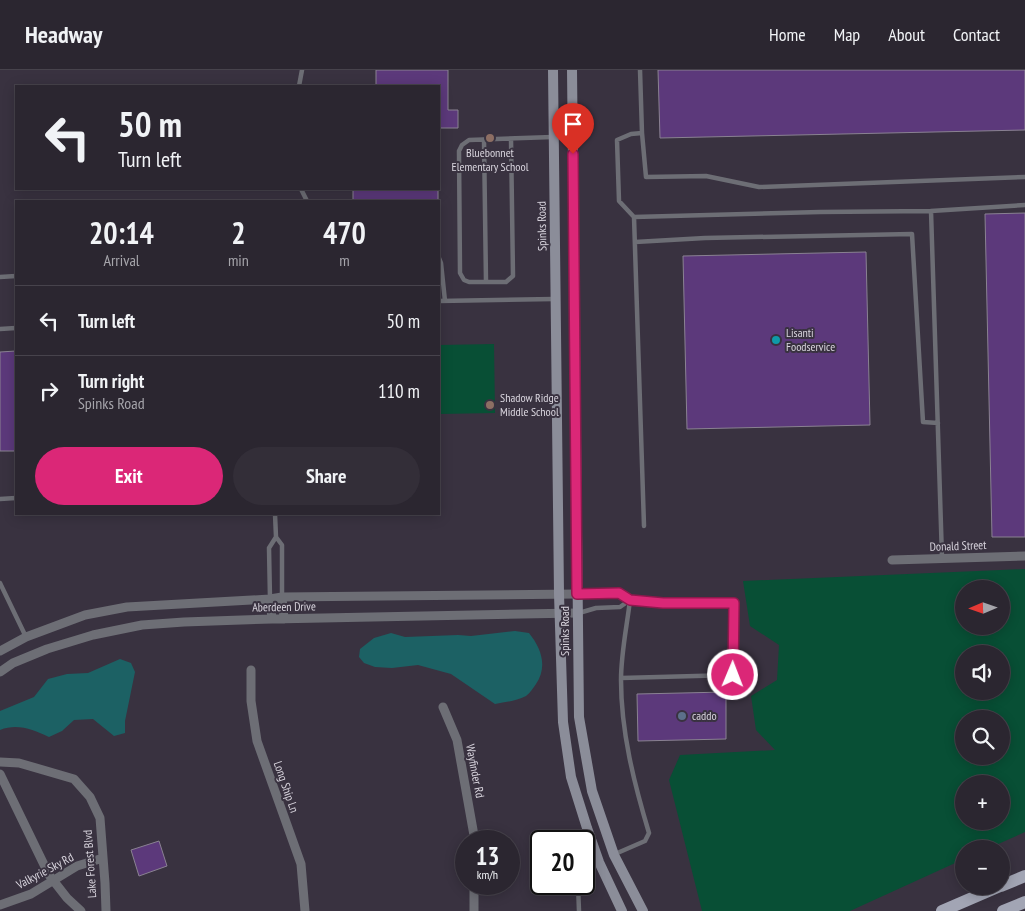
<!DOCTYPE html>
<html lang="en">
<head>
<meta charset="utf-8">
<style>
  :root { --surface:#2b2630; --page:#332e38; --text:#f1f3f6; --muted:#a6a5ab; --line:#47434c; --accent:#db2777 }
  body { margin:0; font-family:"PT Sans Narrow",sans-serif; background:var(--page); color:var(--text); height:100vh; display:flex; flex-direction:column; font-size:19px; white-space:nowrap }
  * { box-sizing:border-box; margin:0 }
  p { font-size:16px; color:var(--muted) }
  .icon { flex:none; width:28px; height:28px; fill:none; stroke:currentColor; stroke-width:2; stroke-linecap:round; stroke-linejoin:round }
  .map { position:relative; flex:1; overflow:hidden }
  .details { position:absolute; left:15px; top:130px; width:425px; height:315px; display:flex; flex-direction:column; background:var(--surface); border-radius:0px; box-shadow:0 2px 12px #0003,0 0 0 1px var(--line) }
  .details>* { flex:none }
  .hud { position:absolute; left:15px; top:15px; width:425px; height:105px; border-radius:0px; box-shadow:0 2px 12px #0003,0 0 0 1px var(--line); background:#2b2630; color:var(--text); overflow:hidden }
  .needle { width:32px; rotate:268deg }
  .fabs { position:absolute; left:955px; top:510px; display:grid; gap:10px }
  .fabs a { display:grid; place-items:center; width:55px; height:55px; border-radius:50%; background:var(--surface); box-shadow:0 2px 12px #0003,0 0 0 1px var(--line); font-size:25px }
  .speed { position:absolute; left:455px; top:760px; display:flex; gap:10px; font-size:25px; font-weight:700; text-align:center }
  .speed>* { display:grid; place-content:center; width:65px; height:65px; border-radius:50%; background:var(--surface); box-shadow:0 2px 12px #0003,0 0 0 1px var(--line); line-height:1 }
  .speed small { font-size:12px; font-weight:400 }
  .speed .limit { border:2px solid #111; border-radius:8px; background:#fff; color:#111 }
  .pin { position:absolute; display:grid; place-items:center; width:42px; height:42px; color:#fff; margin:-51px -21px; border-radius:50% 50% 50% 0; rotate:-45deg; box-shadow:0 0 5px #0007 }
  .pin .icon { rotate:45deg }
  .me { position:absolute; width:55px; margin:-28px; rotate:1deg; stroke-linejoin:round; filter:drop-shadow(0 0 4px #0008) }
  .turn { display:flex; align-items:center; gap:18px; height:105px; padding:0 20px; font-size:22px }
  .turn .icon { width:65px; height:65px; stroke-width:2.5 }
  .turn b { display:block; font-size:35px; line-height:42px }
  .eta { display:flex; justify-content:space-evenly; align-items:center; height:85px; text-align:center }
  .eta b { font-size:30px; font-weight:800; line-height:35px }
  .cta { display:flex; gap:10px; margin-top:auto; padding:10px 20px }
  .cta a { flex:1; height:58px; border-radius:30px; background:var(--accent); color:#fff; font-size:20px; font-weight:800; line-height:58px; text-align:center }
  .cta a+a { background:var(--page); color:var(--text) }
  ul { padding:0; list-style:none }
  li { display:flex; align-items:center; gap:15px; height:70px; padding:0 20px; border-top:1px solid var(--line) }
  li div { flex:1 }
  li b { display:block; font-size:19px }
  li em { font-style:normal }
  header { display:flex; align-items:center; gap:30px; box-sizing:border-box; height:70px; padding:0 25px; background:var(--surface); border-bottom:1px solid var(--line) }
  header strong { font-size:24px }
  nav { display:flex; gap:28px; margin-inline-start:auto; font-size:18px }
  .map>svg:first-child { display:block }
  .green { fill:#084f35; fill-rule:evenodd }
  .water { fill:#1c6164 }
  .building { fill:#5c397b; stroke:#8a8292 }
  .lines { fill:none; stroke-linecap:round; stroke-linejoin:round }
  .lane { stroke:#6d6e75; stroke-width:4.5 }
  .street { stroke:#6d6e75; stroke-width:9 }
  .secondary { stroke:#8b8d99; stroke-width:10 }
  .primary { stroke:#a2a5b4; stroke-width:12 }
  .route-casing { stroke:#8e194d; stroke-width:12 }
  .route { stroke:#db2777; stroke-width:9 }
  .education-dot { fill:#8d6e63; stroke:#393240; stroke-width:2 }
  .culture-dot { fill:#0f9aa8; stroke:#393240; stroke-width:2 }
  .service-dot { fill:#5c6f8a; stroke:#393240; stroke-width:2 }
  .labels { text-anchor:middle; stroke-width:4; stroke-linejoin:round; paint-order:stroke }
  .poi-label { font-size:12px; fill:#d9d5de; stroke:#393240; text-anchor:start }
  .street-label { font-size:12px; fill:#d9d5de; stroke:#393240 }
</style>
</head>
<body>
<header>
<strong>Headway</strong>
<nav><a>Home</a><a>Map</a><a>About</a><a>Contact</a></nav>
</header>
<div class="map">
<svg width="1025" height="841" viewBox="0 0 1025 841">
  <rect width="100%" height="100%" fill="#393240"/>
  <path class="green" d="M 494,274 L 495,343 L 439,344 L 439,275 Z
    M 1025,499 L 1025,762 L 987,779 L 964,779 L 964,789 L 850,841 L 702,841 L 669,710 L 680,685 L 775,680 L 756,660 L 751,626 L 777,610 L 779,575 L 750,556 L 743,511 ZM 964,519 L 1001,519 L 1001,556 L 964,556 ZM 964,584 L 1001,584 L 1001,621 L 964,621 ZM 964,649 L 1001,649 L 1001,686 L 964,686 ZM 964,714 L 1001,714 L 1001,751 L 964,751 Z"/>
  <path class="water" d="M 515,561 L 529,563 C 541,578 548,596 536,614 C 533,618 530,623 526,626 C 516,631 506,632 495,634 L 451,604 L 418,595 L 392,598 L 375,597 L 364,593 L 359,587 L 360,579 L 374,568 L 391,563 L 405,567 L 458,565 L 471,566 Z
    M 120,589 L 131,593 L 135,602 L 125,651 L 125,663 L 114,666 L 93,649 L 74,650 L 62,661 L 49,667 C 33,660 18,653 0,660 L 0,641 L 34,627 L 48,609 L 67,604 L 88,603 Z"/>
  <path class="building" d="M 376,0 L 448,0 L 448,40 L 458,40 L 458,58 L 439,58 L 439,16 L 376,16 Z
    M 658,0 L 1025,0 L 1025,60 L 660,68 Z
    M 353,119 L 438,119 L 438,131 L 353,131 Z
    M 1025,143 L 1025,467 L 992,467 L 985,144 Z
    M 866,182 L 870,355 L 687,359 L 683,186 Z
    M 16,281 L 16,381 L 0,381 L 0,282 Z
    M 726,622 L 726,669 L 638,671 L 637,624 Z
    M 159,771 L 167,796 L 139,806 L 131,780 Z"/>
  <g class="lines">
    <path class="lane" d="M 640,0 L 642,63
      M 299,16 L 302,0
      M 511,69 L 513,206 L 506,212 L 469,212 L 464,210 L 460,203 L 459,81 L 462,75 L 469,70 L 553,67
      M 484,70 L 486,212
      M 301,119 L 307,131
      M 634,147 L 619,131 L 617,70 L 631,64 L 642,63 L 646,107 L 706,106 L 759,117 L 1025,107
      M 635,172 L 705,168 L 912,164 L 923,352 L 938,353
      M 439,188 L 441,193 L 445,231
      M 0,207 L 16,206
      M 439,231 L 554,229
      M 0,259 L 16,258
      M 0,429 L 16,428
      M 644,456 L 634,147 L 820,142 L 931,141
      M 276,467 L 282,475 L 282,527
      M 942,488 L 931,141 L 1025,135
      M 0,513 L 26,567
      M 578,524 L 619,523 L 630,530 L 663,533 L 734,533 L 733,605 L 621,608
      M 270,529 L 269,478 L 276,467 L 275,444
      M 579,543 L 596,538 L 620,537 L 630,530
      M 615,784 L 645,771 L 649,763 C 634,713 621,662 621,610 C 621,583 627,556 630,530
      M 584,802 L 599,792
      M 578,814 L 579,841"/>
    <path class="street" d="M 892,490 L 1025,486
      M 282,527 L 284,549
      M 270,529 L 272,549
      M 0,581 L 26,567 L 85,545 L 127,537 L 270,529 L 282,527 L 577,524
      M 251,600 L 251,631 L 257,671 L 301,794 L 305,841
      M 0,602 L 13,593 L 47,579 L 93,565 L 142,555 L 184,552 L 272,549 L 577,543
      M 443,637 L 457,670 L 475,771
      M 0,692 L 19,693 L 74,709 L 90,727 L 100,748 L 105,813 L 106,841
      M 0,704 L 49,805 L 67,828 L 81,841
      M 0,835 L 31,824 L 77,796 L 103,788
      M 474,841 L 474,814"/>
    <path class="secondary" d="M 553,0 L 559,524 L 563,652 L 571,707 L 587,758 L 599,792 L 622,841
      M 572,0 L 579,647 L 592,721 L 614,785 L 643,841"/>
    <path class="primary" d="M 1001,816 L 1025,806
      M 942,841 L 1000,816
      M 1003,841 L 1025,832"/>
  </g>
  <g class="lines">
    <defs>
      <path id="route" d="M 573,84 L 577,524 L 619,523 L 630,530 L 663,533 L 734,533 L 733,605"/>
    </defs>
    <use href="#route" class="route-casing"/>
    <use href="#route" class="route"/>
  </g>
  <g class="education-dot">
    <circle cx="490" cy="68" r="5"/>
    <circle cx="490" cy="335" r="5"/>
  </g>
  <circle class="culture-dot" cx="776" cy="270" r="5"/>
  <circle class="service-dot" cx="682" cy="646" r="5"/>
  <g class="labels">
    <g class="poi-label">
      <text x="490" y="87" text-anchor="middle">Bluebonnet<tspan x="490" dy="14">Elementary School</tspan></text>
      <text x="786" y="267">Lisanti<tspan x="786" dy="14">Foodservice</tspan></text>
      <text x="500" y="332">Shadow Ridge<tspan x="500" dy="14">Middle School</tspan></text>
      <text x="692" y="650">caddo</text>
    </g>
    <g class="street-label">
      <text transform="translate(542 156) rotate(-91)" y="4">Spinks Road</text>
      <text transform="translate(958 476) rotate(-2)" y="4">Donald Street</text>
      <text transform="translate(284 537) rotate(-1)" y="4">Aberdeen Drive</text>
      <text transform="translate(565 561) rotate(-90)" y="4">Spinks Road</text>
      <text transform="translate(475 701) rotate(79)" y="4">Wayfinder Rd</text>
      <text transform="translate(286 717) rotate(71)" y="4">Long Ship Ln</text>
      <text transform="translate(90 794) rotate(-94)" y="4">Lake Forest Blvd</text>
      <text transform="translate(45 801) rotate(-28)" y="4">Valkyrie Sky Rd</text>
    </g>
  </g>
</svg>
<div class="fabs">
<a><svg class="needle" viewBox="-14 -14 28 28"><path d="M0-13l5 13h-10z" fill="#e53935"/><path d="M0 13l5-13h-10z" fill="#a6a5ab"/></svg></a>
<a><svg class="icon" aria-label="sound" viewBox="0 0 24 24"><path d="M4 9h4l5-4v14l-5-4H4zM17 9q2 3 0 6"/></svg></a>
<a><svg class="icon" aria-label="search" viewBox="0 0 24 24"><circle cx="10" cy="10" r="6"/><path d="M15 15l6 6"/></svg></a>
<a>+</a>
<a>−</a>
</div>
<div class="speed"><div>13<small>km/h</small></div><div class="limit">20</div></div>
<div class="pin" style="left:573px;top:84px;background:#d93025"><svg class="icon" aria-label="arrive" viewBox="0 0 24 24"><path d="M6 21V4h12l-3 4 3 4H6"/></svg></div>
<svg class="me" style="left:733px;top:605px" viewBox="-20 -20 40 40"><circle r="17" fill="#db2777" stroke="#fff" stroke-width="3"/><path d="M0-11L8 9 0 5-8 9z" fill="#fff"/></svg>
<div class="hud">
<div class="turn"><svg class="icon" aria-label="left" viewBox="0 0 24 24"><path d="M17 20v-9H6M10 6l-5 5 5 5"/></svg><div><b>50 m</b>Turn left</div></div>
</div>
<section class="details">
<div class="eta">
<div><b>20:14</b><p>Arrival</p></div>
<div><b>2</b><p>min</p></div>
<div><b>470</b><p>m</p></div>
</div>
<ul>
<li><svg class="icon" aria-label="left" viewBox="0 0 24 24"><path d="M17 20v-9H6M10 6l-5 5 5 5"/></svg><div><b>Turn left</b></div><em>50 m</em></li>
<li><svg class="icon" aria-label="right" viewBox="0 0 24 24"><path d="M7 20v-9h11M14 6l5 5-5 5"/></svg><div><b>Turn right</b><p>Spinks Road</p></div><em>110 m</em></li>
</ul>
<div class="cta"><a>Exit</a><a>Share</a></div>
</section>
</div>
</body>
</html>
